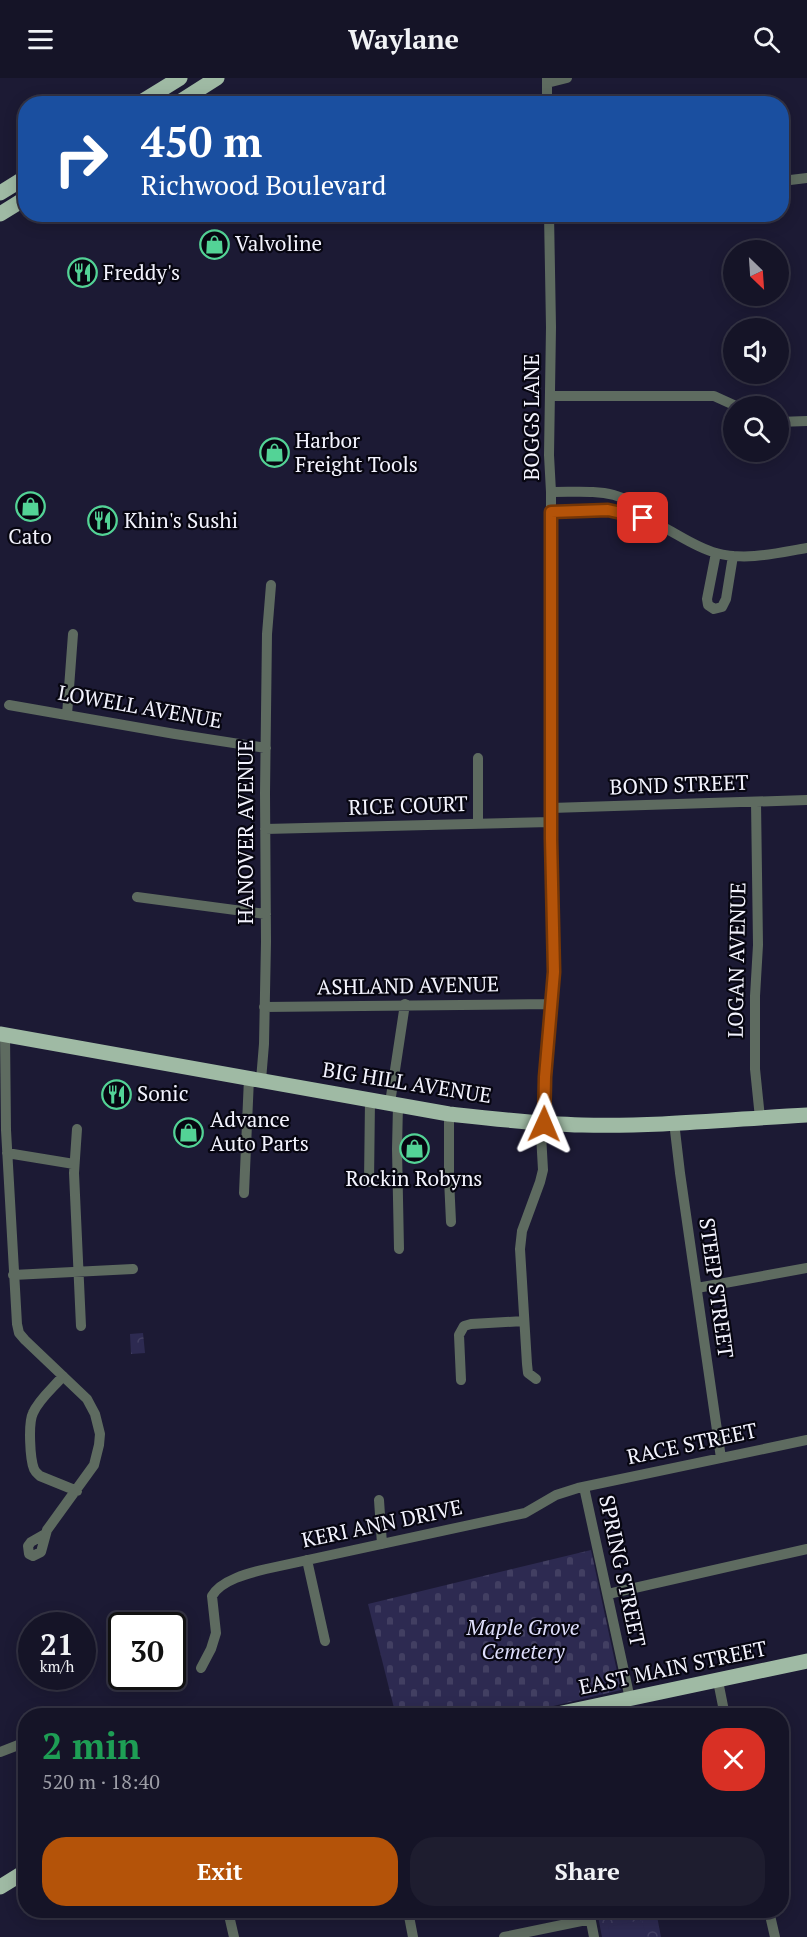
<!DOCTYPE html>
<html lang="en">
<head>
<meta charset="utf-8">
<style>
  :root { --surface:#151427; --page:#1e1d2f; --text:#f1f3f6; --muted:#9d9ea7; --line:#343344; --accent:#b45309 }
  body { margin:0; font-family:"PT Serif",serif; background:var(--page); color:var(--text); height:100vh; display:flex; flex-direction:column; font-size:22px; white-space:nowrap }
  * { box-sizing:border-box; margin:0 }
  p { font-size:20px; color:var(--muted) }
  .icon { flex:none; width:33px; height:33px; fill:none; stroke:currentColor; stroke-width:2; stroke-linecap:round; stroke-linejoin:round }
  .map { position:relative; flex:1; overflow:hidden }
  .sheet { position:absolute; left:18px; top:1630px; width:771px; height:210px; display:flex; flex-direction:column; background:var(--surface); border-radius:24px; box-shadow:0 3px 15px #0003,0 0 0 2px var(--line) }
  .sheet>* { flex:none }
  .banner { position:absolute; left:18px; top:18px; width:771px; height:126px; border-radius:24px; box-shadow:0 3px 15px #0003,0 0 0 2px var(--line); background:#1a4fa0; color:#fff; overflow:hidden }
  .needle { width:39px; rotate:155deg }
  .tools { position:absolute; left:723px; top:162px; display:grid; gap:12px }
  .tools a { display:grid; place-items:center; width:66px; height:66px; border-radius:50%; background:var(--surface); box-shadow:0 3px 15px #0003,0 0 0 2px var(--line); font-size:30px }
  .speed { position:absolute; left:18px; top:1534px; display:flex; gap:12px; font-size:30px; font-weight:700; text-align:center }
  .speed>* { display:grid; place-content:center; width:78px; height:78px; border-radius:50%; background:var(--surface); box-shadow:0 3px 15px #0003,0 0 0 2px var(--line); line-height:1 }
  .speed small { font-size:15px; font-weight:400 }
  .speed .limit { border:3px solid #111; border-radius:9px; background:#fff; color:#111 }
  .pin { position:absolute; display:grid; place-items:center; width:51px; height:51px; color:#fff; margin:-26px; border-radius:12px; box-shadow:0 3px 9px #0006 }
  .me { position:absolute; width:66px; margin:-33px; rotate:1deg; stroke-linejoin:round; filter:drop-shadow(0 0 4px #0008) }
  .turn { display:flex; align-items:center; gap:21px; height:126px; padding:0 24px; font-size:27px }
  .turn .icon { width:78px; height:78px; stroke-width:2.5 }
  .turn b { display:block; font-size:42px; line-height:51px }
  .round { display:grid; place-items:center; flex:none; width:63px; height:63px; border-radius:24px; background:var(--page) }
  .head { display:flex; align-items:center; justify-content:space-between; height:102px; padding:0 24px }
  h1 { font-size:36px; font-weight:600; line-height:45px; color:#1e9e55 }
  .primary-button { display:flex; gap:12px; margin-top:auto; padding:12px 24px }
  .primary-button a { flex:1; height:69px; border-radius:24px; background:var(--accent); color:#fff; font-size:24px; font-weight:600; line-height:69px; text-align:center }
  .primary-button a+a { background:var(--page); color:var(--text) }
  header { display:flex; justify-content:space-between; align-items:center; height:78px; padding:0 24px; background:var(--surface); font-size:27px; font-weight:600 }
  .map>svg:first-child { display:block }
  .cemetery { fill:url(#cemetery-stones) }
  .park { fill:url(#park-crowns) }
  .pitch { fill:#2d2a51 }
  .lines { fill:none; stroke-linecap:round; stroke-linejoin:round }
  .street { stroke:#5e6b60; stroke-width:10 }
  .primary { stroke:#9fbaa4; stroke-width:15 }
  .route-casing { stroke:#753606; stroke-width:15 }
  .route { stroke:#b45309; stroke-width:10 }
  .labels { text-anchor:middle; stroke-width:4.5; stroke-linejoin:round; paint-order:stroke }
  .poi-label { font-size:21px; fill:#f3f3fe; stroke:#070611; text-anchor:start }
  .street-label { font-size:21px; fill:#f3f3fe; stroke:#070611 }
  .park-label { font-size:21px; font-style:italic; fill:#dfdffd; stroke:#070611 }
</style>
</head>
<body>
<header><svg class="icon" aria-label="menu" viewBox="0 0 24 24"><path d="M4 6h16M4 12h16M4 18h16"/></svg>Waylane<svg class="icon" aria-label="search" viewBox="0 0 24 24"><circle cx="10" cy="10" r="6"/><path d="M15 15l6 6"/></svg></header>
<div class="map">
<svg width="807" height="1859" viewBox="0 0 807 1859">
  <defs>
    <pattern id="cemetery-stones" width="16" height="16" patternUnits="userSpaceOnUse" patternTransform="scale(1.5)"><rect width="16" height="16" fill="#2d2a51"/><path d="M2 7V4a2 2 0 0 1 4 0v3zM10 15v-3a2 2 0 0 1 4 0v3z" fill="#423f62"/></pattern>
    <pattern id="park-crowns" width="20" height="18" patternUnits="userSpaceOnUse" patternTransform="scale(1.5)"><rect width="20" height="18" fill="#2d2a51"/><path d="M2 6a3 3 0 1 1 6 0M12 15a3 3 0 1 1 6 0" fill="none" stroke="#423f62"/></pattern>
  </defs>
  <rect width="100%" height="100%" fill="#1c1a34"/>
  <path class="cemetery" d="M 591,1472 L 621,1612 L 511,1638 L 396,1638 L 368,1526 Z"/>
  <path class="park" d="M 143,1255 L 145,1275 L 131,1276 L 130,1256 Z
    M 597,1833 L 656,1833 L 661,1859 L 602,1859 Z"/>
  <path class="pitch" d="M 642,1842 L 646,1859 L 610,1859 L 608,1849 Z"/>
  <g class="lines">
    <path class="street" d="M 547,0 L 547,26
      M 547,5 L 567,0
      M 782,103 L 807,100
      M 550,318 L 714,318 L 736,328
      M 778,344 L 807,343
      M 551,414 C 601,414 618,409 658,443
      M 551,434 C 587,431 621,429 655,445 C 675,454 694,469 716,475 C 746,483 777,475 807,470
      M 716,475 L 707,521 L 708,527 L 714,531 L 722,529 L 726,521 L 733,478
      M 9,627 L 175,656 L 266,670
      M 67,637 L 73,556
      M 478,680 L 478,745
      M 756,724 L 758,867 L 755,918 L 755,991 L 760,1040
      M 551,730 L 807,722
      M 265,751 L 551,744
      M 137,819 L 266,836
      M 264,929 L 551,926
      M 5,957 L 6,1052 L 17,1246 L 19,1255 L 25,1262 L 87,1321 L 95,1336 L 100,1356 L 99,1367 L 94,1387 L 47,1452 L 41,1474 L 33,1478 L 29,1476 L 28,1468 L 31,1464 L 45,1456
      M 261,1002 L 264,966 L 266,864 L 265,715 L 267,556 L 271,507
      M 390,1025 L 405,926
      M 398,1027 L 397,1071 L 399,1171
      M 449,1036 L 449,1101 L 451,1144
      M 674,1044 L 680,1095 L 721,1380
      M 77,1051 L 74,1095 L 81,1248
      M 7,1075 L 74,1086
      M 369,1104 L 370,1022
      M 244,1115 L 249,1000
      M 13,1197 L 133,1191
      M 697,1210 L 807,1190
      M 63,1298 C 53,1310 39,1321 33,1335 C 28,1345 30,1381 34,1391 C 36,1395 37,1395 40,1398 L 77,1413
      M 536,1301 L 528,1295 L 527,1286 L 520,1171 L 522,1153 L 540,1104 L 543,1092 L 541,1056 L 544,1046 L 545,999 L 554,894 L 551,761 L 551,414 L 549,377 L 551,249 L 549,136
      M 461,1302 L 459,1257 L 464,1248 L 471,1246 L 524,1243
      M 584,1409 L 630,1621
      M 379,1422 L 382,1466
      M 307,1482 L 325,1563
      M 608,1516 L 807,1471
      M 201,1590 L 211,1571 L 216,1555 L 212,1518 C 221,1502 249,1495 266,1491 L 525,1435 L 556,1417 L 578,1410 L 807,1362
      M 718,1603 L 725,1638
      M 0,1674 L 26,1664
      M 228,1833 L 234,1859
      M 408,1833 L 413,1859
      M 589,1833 L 594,1859
      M 769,1833 L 775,1859
      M 504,1859 L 591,1841"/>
    <path class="primary" d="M 138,26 L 180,0
      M 176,26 L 217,0
      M 0,115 L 26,99
      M 0,136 L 26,120
      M 0,956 L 449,1036 C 494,1041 537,1046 582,1047 C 657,1049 732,1041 807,1037
      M 548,1638 L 807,1583
      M 0,1809 L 26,1793"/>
  </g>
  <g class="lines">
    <defs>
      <path id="route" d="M 544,1046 L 545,999 L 554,894 L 551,761 L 551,434 L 608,432 L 643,440"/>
    </defs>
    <use href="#route" class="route-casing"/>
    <use href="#route" class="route"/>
  </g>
  <defs>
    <symbol id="shop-ring" viewBox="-11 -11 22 22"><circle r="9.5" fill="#070611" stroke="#53d396" stroke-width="1.5"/><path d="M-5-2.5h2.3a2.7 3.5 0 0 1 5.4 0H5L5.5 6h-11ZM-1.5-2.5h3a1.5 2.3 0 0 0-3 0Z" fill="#53d396"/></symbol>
    <symbol id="restaurant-ring" viewBox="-11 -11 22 22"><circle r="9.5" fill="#070611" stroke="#53d396" stroke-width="1.5"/><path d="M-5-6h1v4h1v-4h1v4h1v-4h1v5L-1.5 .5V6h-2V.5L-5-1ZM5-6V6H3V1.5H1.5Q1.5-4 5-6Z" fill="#53d396"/></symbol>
  </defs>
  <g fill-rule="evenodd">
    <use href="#shop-ring" x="198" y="150" width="33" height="33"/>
    <use href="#restaurant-ring" x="66" y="178" width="33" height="33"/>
    <use href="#shop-ring" x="258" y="358" width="33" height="33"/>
    <use href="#shop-ring" x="14" y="412" width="33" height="33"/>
    <use href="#restaurant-ring" x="86" y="426" width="33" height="33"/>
    <use href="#restaurant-ring" x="100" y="1000" width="33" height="33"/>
    <use href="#shop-ring" x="172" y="1038" width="33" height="33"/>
    <use href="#shop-ring" x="398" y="1054" width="33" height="33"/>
  </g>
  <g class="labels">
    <g class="poi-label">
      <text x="235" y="173">Valvoline</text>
      <text x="103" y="202">Freddy's</text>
      <text x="295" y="370">Harbor<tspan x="295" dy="24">Freight Tools</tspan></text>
      <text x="124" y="450">Khin's Sushi</text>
      <text x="30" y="466" text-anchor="middle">Cato</text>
      <text x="137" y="1023">Sonic</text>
      <text x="210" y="1049">Advance<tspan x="210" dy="24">Auto Parts</tspan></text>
      <text x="414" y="1108" text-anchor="middle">Rockin Robyns</text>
    </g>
    <g class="street-label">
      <text transform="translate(532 339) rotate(-90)" y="7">BOGGS LANE</text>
      <text transform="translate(140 629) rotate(10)" y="7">LOWELL AVENUE</text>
      <text transform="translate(679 707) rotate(-2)" y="7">BOND STREET</text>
      <text transform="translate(408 728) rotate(-2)" y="7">RICE COURT</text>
      <text transform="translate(246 754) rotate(-90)" y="7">HANOVER AVENUE</text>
      <text transform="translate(737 882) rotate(-89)" y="7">LOGAN AVENUE</text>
      <text transform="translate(408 908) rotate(-1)" y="7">ASHLAND AVENUE</text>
      <text transform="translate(407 1005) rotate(9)" y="7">BIG HILL AVENUE</text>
      <text transform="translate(716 1210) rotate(82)" y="7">STEEP STREET</text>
      <text transform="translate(692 1366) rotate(-12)" y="7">RACE STREET</text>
      <text transform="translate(382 1446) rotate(-12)" y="7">KERI ANN DRIVE</text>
      <text transform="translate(622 1493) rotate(78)" y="7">SPRING STREET</text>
      <text transform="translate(673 1590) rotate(-12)" y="7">EAST MAIN STREET</text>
    </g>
    <g class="park-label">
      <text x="523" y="1557">Maple Grove<tspan x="523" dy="24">Cemetery</tspan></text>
    </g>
  </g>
</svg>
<div class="tools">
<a><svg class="needle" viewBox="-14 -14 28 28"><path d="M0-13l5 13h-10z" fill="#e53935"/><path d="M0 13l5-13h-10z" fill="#9d9ea7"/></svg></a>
<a><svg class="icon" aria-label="sound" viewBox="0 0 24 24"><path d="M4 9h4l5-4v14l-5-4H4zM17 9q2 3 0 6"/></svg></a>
<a><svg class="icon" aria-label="search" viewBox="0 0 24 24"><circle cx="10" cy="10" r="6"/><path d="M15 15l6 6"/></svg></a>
</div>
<div class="speed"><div>21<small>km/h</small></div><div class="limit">30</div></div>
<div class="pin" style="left:643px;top:440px;background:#d93025"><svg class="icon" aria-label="arrive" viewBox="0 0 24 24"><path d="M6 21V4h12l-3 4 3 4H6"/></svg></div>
<svg class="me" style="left:544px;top:1046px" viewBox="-20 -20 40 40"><path d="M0-17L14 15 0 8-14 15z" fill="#b45309" stroke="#fff" stroke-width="4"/></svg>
<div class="banner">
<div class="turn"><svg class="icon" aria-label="right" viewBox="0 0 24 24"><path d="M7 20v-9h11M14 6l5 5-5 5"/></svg><div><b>450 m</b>Richwood Boulevard</div></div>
</div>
<section class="sheet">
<div class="head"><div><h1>2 min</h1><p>520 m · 18:40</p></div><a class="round" style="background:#d93025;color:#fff"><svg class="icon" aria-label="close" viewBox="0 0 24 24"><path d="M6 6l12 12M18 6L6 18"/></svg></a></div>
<div class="primary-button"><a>Exit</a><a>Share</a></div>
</section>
</div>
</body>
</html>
